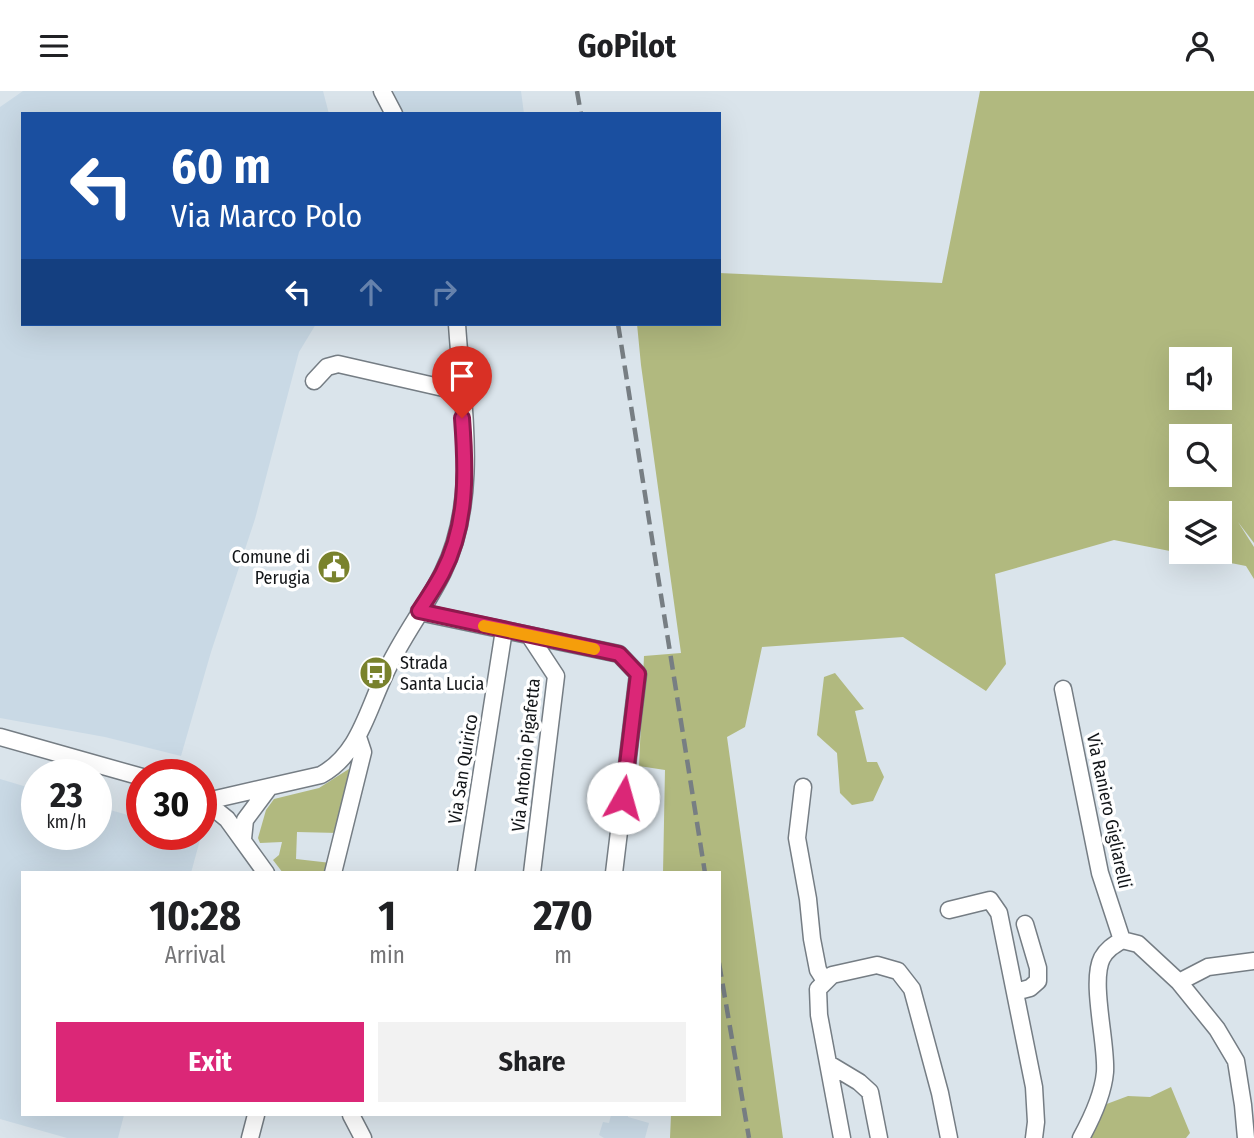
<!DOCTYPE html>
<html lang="en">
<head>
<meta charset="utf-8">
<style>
  :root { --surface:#fff; --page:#f2f2f2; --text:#202124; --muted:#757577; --accent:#db2777 }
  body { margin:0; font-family:"Fira Sans Condensed",sans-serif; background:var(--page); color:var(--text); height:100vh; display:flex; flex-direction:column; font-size:26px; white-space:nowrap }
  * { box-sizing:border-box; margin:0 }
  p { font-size:23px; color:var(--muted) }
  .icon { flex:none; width:38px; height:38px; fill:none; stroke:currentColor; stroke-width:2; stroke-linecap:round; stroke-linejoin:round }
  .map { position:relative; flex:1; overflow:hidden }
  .details { position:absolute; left:21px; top:780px; width:700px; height:245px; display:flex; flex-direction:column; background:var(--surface); border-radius:0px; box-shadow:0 7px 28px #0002 }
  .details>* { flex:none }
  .top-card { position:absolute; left:21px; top:21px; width:700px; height:214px; border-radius:0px; box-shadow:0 7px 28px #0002; background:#1a4fa0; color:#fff; overflow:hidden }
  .buttons { position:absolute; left:1169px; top:256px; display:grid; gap:14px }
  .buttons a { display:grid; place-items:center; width:63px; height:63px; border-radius:0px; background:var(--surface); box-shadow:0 7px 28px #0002; font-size:35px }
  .speed { position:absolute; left:21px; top:668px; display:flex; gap:14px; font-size:35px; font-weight:700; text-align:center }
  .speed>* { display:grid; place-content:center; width:91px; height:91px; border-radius:50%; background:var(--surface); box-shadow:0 7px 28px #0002; line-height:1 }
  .speed small { font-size:18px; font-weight:400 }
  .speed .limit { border:10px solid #d22; background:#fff; color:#111 }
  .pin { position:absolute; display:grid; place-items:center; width:60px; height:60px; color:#fff; margin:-72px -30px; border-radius:50% 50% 50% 0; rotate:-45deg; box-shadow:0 0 7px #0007 }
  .pin .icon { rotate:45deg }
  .me { position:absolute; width:77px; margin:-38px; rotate:7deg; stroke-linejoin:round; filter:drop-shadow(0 0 5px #0008) }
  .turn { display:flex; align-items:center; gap:24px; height:147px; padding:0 35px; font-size:32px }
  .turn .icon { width:91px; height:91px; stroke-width:2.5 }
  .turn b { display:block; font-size:49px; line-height:60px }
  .lanes { display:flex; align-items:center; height:66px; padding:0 35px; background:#0003; justify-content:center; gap:35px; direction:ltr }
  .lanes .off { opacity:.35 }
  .eta { display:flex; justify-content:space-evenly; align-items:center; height:119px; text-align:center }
  .eta b { font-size:42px; font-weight:700; line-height:49px }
  .button { display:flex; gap:14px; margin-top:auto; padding:14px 35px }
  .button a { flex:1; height:80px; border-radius:0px; background:var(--accent); color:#fff; font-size:28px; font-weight:700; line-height:80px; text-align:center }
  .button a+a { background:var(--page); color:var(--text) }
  header { display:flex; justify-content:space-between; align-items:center; height:91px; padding:0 35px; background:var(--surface); font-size:32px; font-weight:700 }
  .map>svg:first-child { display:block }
  .built { fill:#c9d9e5 }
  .green { fill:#b1b97f; fill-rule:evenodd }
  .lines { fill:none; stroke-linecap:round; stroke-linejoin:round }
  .minor-casing { stroke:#757d84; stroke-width:19 }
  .minor { stroke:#fff; stroke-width:16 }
  .rail { stroke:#777e83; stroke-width:4.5; stroke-dasharray:14 7; stroke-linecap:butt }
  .route-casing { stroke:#8e194d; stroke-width:18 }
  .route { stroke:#db2777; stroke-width:12 }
  .slow { stroke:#f59e0b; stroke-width:12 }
  .labels { text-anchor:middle; stroke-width:7; stroke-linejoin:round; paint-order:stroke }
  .poi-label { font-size:18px; fill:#121518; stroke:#fff; text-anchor:end }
  .street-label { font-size:18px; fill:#121518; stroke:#fff }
</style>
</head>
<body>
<header><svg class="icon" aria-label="menu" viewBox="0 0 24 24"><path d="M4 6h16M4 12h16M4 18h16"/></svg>GoPilot<svg class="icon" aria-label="person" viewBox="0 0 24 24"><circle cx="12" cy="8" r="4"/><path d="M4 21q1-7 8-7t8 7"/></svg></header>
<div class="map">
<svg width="1254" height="1047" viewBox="0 0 1254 1047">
  <rect width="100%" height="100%" fill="#dae4eb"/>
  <path class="built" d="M 23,0 L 323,0 L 329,23 L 23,23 L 23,233 L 316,233 L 299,261 L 255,428 L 211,561 L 181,665 L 105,646 L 0,627 L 0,16 Z
    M 393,0 L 521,0 L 524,23 L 403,23 Z
    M 0,688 L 37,699 L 37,744 L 96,744 L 96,715 L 142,728 L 142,744 L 201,745 L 191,782 L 23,782 L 23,1024 L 124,1024 L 118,1047 L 67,1047 L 0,1028 Z
    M 611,1024 L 628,1024 L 628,1026 L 649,1032 L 645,1047 L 604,1047 L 599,1044 L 603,1031 L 609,1032 Z"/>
  <path class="green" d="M 980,0 L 1254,0 L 1254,452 L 1238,431 L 1254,456 L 1254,488 L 1246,475 L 1114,449 L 995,483 L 1006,573 L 986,600 L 903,546 L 762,556 L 745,636 L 727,646 L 783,1047 L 670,1047 L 671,1024 L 719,1024 L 719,782 L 663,782 L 665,679 L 639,675 L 644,565 L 681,562 L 641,274 L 637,233 L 719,233 L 719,182 L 942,192 ZM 1181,268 L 1220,268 L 1220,306 L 1181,306 ZM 1181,345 L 1220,345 L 1220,383 L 1181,383 ZM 1181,422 L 1220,422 L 1220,460 L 1181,460 Z
    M 835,582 L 864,618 L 855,620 L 867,671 L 877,671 L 884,686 L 873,710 L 852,714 L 840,702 L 837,662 L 817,644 L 824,586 Z
    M 352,676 L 338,742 L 297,741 L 296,768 L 331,772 L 329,782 L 283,782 L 273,769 L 279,764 L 282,751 L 260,752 L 258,747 L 266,719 L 274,708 L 319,697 Z
    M 1171,996 L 1190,1042 L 1186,1047 L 1091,1047 L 1104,1014 L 1128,1005 L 1150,1006 Z"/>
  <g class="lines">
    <defs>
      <path id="minor" d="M 382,0 L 394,23
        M 314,290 L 327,276 L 338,273 L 461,301
        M 419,521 L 619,563 L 638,583 L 614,782
        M 529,544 L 556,585 L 532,782
        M 1063,598 L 1100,782 L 1122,849
        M 0,646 L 142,686
        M 803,696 L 797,747 L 808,808 L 812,848 L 818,879 L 825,890
        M 201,707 L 227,728 L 266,782
        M 207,710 L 321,684 C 359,663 367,620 385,583 C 401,547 426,516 443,481 C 480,406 462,313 457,233
        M 243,748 L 245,729 L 268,698
        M 333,782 L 363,661 L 358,646
        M 466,782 L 504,539
        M 949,819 L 990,809 L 999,822 L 1034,996 L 1036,1031 L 1034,1047
        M 1179,891 L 1208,876 L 1254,870
        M 1015,901 L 1030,897 L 1038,890 L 1038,877 L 1025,833
        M 829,973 L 859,991 L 870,1001 L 879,1047
        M 351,1024 L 363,1047
        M 250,1047 L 256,1024
        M 842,1047 L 819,924 L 818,898 L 832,884 L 877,874 L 898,880 L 912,898 L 940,1002 L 949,1047
        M 1081,1047 C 1092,1027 1103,1004 1105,981 C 1107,952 1090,891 1102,867 C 1107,858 1114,854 1122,849 L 1138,853 L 1179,891 L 1217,938 L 1236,970 L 1243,1014 L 1246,1047"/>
    </defs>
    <use href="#minor" class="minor-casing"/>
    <use href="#minor" class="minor"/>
    <path class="rail" d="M 577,0 L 581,23
      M 618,233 L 705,782
      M 719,872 L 749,1047"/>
  </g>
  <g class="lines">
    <defs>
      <path id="route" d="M 462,327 C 466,380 468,434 442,483 C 435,496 427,508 419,520 L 619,563 L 638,583 L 623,707"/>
    </defs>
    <use href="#route" class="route-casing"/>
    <use href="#route" class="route"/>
    <path class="slow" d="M 484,535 L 594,558"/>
  </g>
  <defs>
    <symbol id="civic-disc" viewBox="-11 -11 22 22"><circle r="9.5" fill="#79822d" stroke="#fff"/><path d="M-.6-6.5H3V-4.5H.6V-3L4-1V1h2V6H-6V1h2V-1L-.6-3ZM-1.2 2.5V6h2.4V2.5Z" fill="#fff"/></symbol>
    <symbol id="bus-disc" viewBox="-11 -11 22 22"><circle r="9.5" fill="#79822d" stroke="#fff"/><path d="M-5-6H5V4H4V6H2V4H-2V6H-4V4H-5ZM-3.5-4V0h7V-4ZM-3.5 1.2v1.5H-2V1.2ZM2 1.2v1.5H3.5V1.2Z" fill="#fff"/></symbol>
  </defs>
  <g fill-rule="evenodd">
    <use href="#civic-disc" x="315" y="457" width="38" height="38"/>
    <use href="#bus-disc" x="357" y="563" width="38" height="38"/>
  </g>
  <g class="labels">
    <g class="poi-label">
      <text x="310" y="472">Comune di<tspan x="310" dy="21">Perugia</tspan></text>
      <text x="400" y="578" text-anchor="start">Strada<tspan x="400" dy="21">Santa Lucia</tspan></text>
    </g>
    <g class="street-label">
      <text transform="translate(526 664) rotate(-84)" y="6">Via Antonio Pigafetta</text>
      <text transform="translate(463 678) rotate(-81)" y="6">Via San Quirico</text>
      <text transform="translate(1109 720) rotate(78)" y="6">Via Raniero Gigliarelli</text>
    </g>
  </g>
</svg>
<div class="buttons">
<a><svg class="icon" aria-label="sound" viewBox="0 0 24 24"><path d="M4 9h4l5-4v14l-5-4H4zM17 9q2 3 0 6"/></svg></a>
<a><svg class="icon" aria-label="search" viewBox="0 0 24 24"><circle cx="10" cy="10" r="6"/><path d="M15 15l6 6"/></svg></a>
<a><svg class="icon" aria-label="layers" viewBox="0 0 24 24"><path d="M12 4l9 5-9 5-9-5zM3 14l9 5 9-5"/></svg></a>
</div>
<div class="speed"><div>23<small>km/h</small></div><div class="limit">30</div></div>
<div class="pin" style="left:462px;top:327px;background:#d93025"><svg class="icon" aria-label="arrive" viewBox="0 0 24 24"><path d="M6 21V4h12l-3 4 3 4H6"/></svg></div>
<svg class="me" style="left:623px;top:707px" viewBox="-20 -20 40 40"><circle r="19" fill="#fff"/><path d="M0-13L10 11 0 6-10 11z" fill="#db2777"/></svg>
<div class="top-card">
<div class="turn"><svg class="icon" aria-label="left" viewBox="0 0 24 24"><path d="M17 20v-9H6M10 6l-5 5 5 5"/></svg><div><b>60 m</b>Via Marco Polo</div></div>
<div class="lanes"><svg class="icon" aria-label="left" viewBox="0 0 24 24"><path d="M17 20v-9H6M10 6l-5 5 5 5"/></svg><svg class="icon off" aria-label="ahead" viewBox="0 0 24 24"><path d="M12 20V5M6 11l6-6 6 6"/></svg><svg class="icon off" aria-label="right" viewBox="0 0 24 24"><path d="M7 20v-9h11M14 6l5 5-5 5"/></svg></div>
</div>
<section class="details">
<div class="eta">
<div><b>10:28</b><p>Arrival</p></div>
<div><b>1</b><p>min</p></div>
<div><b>270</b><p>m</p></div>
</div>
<div class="button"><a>Exit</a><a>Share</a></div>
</section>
</div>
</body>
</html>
